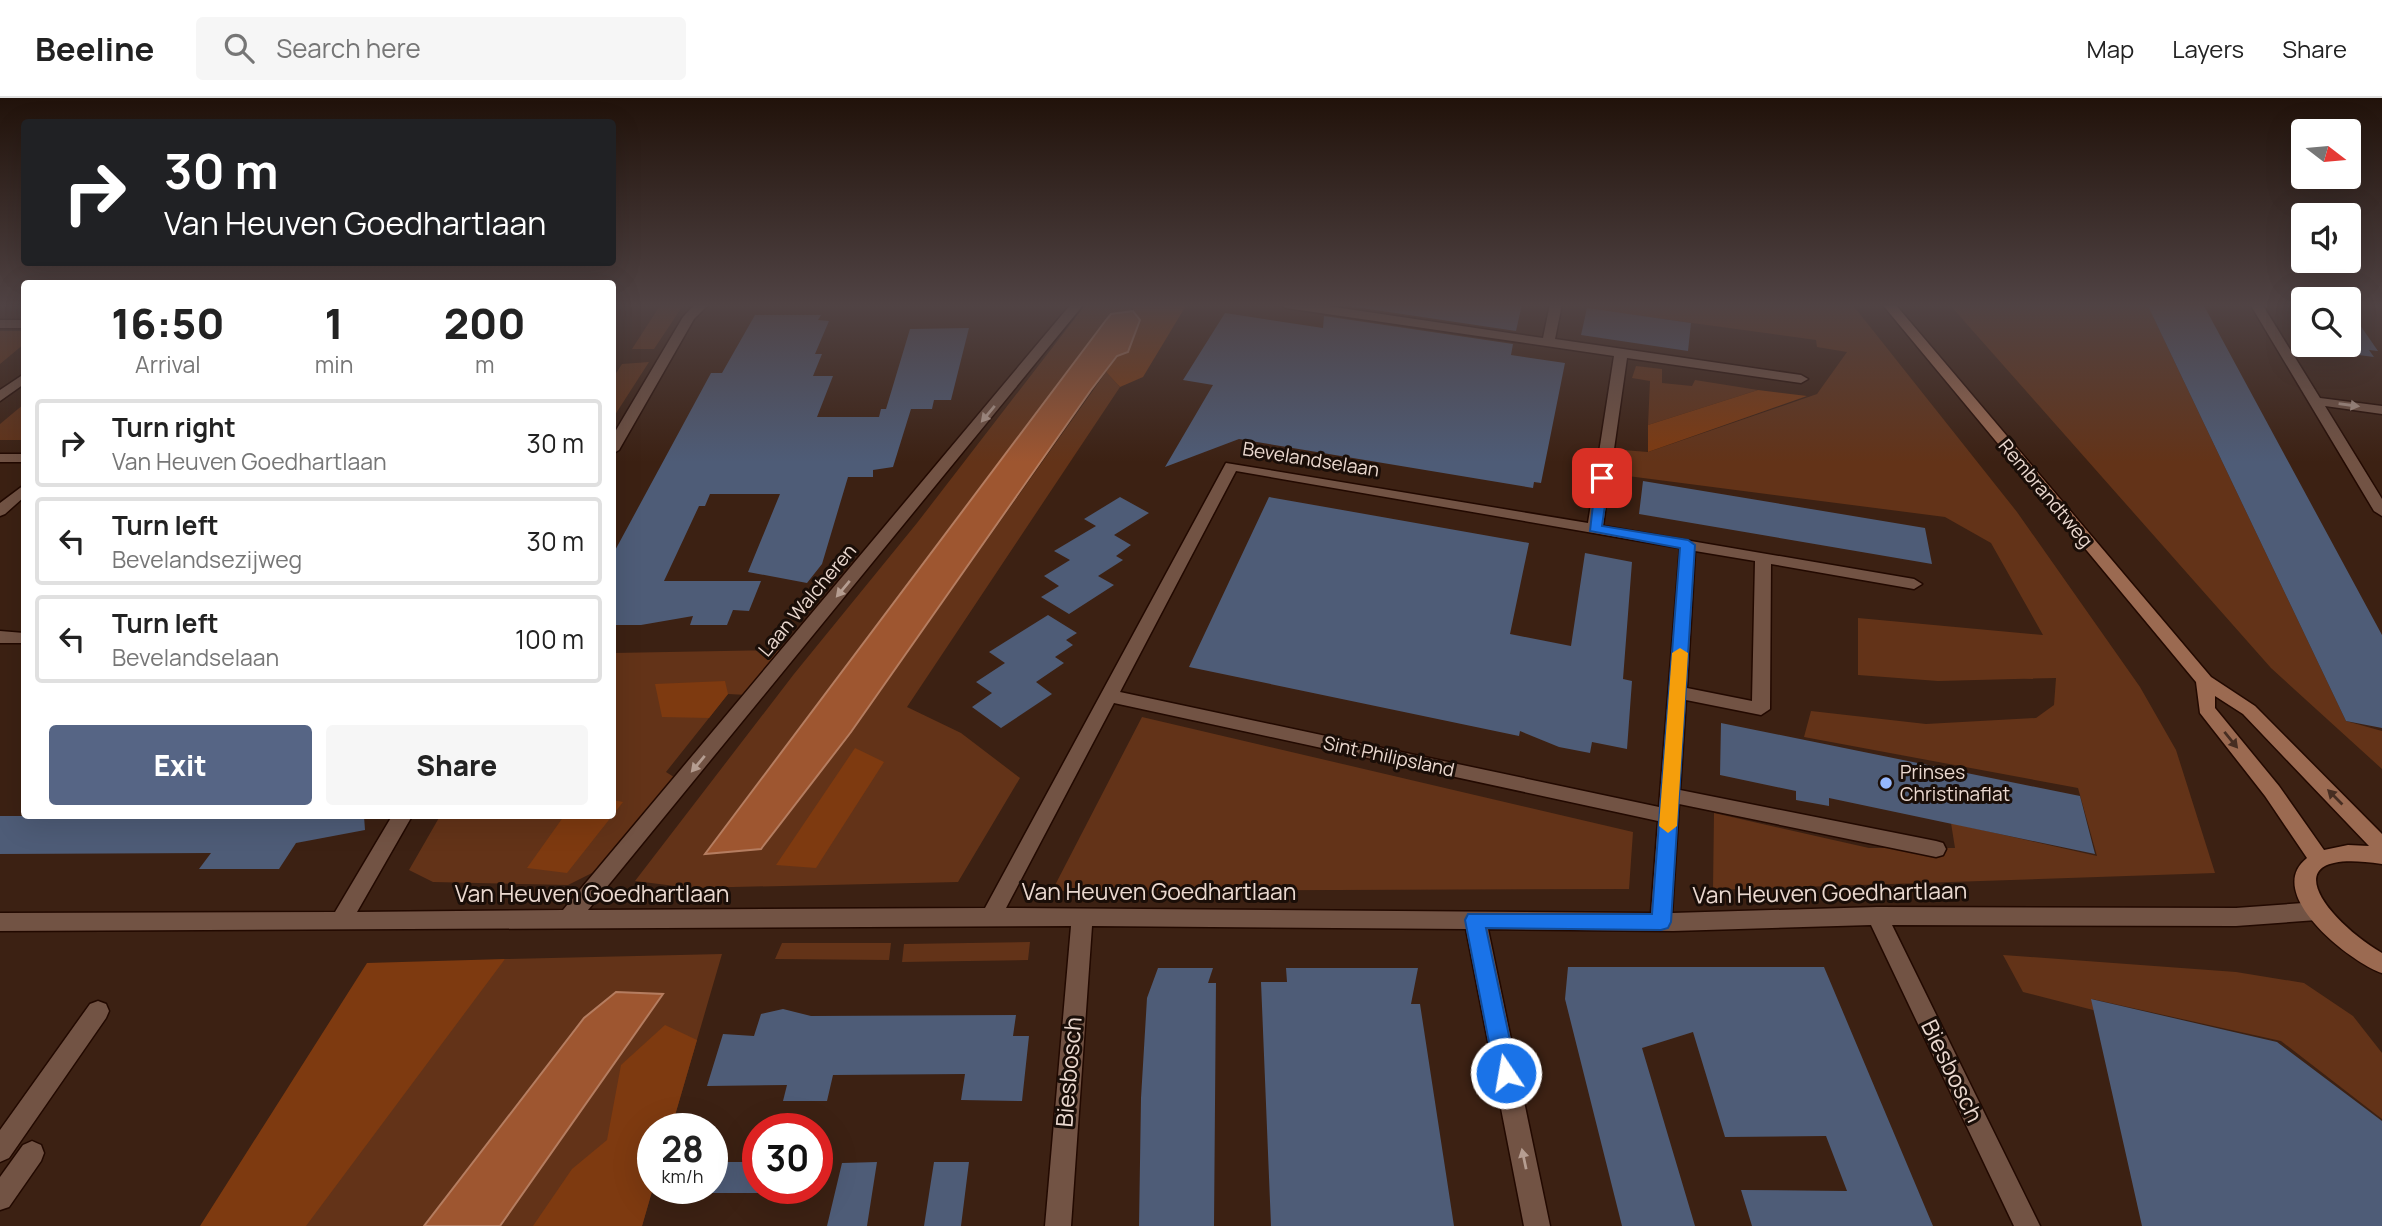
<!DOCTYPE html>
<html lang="en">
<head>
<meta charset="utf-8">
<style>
  :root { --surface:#fff; --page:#f6f6f6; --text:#222; --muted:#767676; --line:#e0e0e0; --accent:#566585 }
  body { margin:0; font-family:Manrope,sans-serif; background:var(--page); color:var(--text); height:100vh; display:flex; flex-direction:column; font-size:26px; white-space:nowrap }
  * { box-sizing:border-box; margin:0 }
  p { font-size:23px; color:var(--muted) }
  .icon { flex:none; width:38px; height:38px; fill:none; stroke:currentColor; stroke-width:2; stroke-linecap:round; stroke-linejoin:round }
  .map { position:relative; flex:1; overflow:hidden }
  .side { position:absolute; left:21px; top:182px; width:595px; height:539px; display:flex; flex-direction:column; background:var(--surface); border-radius:7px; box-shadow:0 7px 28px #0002 }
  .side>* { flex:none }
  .hud { position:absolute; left:21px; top:21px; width:595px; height:147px; border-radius:7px; box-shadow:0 7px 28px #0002; background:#202124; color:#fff; overflow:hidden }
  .needle { width:46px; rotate:106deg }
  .buttons { position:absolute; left:2291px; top:21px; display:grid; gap:14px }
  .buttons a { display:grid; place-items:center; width:70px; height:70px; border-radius:7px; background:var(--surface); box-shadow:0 7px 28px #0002; font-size:35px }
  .speed { position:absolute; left:637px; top:1015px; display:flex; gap:14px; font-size:35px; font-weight:700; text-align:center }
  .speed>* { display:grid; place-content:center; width:91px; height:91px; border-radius:50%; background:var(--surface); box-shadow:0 7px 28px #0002; line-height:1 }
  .speed small { font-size:18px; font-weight:400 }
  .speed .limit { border:10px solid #d22; background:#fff; color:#111 }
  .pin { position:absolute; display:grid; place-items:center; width:60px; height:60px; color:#fff; margin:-30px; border-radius:14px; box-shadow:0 4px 10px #0006 }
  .me { position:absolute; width:77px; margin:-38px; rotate:348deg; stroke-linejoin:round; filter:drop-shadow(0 0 5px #0008) }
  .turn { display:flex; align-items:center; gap:24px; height:147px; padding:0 28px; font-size:32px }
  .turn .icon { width:91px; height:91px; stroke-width:2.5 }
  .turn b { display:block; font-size:49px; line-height:60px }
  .eta { display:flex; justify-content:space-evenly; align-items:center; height:119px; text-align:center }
  .eta b { font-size:42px; font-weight:800; line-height:49px }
  .action { display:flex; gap:14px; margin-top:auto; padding:14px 28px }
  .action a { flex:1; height:80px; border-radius:7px; background:var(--accent); color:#fff; font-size:28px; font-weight:800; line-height:80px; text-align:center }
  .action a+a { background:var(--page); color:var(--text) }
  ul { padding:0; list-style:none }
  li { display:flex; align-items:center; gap:21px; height:88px; margin:0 14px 10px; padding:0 14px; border:4px solid var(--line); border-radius:7px }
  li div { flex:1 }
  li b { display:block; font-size:26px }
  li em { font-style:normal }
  header { display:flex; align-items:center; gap:42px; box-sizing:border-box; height:98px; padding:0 35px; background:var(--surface); border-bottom:2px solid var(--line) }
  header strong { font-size:33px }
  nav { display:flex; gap:38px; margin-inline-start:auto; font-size:24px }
  .search { width:490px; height:63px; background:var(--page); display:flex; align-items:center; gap:18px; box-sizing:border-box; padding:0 24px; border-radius:7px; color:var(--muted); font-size:26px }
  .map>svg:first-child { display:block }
  .green { fill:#633318 }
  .forest { fill:#7e3a10 }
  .water { fill:#9e5630; stroke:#b57d60; stroke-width:2 }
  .building { fill:#4e5c77 }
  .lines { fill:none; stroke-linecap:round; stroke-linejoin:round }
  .lane-casing { stroke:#220900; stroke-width:3 }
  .street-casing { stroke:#220900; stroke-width:3 }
  .secondary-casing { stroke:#220900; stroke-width:3 }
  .lane { fill:#725344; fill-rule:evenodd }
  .street { fill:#725344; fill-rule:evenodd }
  .secondary { fill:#9b6a51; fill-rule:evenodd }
  .oneway { fill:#b59d91 }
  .oneway2 { fill:#472e22 }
  .route { fill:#1a73e8; stroke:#114b97; stroke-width:2 }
  .slow { fill:#f59e0b }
  .poi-dot { fill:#95b7fd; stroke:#1a0e08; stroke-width:2.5 }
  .labels { text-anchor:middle; stroke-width:6; stroke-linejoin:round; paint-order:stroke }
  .street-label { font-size:19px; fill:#ebd9d0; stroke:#1a0e08 }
  .poi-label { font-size:19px; fill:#ebd9d0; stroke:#1a0e08; text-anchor:start }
  .near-street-label { font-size:23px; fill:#ebd9d0; stroke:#1a0e08 }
</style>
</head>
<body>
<header>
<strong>Beeline</strong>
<div class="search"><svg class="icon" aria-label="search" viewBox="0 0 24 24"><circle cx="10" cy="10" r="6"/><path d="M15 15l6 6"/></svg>Search here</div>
<nav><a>Map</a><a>Layers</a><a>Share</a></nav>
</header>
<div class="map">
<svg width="2382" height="1128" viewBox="0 0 2382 1128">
  <rect width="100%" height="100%" fill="#3c2113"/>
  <path class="green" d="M 661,206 L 684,206 L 654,251 L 632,251 Z
    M 1086,206 L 1129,206 L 1133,213 L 1111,216 L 706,755 L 762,751 L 851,634 L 1106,274 L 1120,289 L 907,609 L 961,635 L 1020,680 L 958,784 L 691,790 L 635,783 L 794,576 L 917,425 Z
    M 1591,206 L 1852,206 L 2017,414 L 2140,589 L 2176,652 L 2215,775 L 1713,792 L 1714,715 L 1869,750 L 1955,750 L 1951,725 L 2097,758 L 2078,690 L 1804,639 L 1811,613 L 1926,626 L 2036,620 L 2054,607 L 2056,580 L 1938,583 L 1858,577 L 1858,520 L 2043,537 L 1991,445 L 1945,419 L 1620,377 L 1623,352 L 1648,354 L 1817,296 L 1847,254 L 1817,249 L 1816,242 L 1590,211 Z
    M 1949,206 L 2147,206 L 2346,623 L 2382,633 L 2382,671 L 2271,570 Z
    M 0,233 L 24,233 L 24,246 L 0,266 Z
    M 649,264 L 613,320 L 613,280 L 622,266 Z
    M 1636,268 L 1662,271 L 1662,285 L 1692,288 L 1695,282 L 1758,292 L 1648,327 L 1650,283 L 1632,280 Z
    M 24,306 L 24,342 L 0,342 L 0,326 Z
    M 784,552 L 747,597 L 728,596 L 666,674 L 677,681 L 596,773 L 568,787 L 433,784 L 409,772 L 440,718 L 612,718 L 613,555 Z
    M 1142,619 L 1633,734 L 1629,791 L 1052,793 Z
    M 1030,844 L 1028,862 L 902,864 L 904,846 Z
    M 782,845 L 891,845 L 889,862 L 775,861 Z
    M 722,856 L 671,1031 L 653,1031 L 653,1090 L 642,1128 L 500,1128 L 663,897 L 617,894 L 584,921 L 424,1128 L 206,1128 L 505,861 Z
    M 2003,857 L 2236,874 L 2304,885 L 2353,918 L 2382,955 L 2382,1021 L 2281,943 L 2092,901 L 2097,913 L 2023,894 Z"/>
  <path class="forest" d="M 1129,206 L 1187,206 L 1143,279 L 1120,289 L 1106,274 L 1117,258 L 1128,254 L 1140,222 Z
    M 1758,292 L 1807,298 L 1648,354 L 1648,327 Z
    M 725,583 L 728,596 L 709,620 L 662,619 L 655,586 Z
    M 855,650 L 884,664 L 816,770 L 776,767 Z
    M 613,702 L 623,704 L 567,775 L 527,770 L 564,718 L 612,718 Z
    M 505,861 L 306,1128 L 200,1128 L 367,865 Z
    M 665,927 L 697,942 L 671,1031 L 653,1031 L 653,1090 L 642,1128 L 533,1128 L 572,1071 L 607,1042 L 621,967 Z"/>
  <path class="water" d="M 1133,213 L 1140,222 L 1128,254 L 1117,258 L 1091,292 L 851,634 L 761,751 L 705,756 L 1106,222 L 1111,216 Z
    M 616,894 L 663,896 L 500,1128 L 424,1128 L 584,920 Z"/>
  <path class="building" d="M 1335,206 L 1522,206 L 1516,233 Z
    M 2147,206 L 2203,206 L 2382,537 L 2382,630 L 2346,623 Z
    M 1587,210 L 1691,225 L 1688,253 L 1581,237 Z
    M 1225,215 L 1323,230 L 1324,218 L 1513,246 L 1511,257 L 1565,265 L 1541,385 L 1534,384 L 1533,390 L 1239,341 L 1165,369 L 1213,287 L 1183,282 Z
    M 755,217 L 821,217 L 818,222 L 829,223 L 815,256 L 822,256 L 813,278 L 833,278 L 817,319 L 879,319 L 881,311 L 886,311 L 910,231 L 969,230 L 951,302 L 934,302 L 932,311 L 911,311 L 893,369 L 873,372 L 873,379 L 848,379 L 822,466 L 807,485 L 748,474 L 780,396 L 710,396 L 705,408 L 699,408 L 664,483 L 761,483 L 749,513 L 733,512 L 727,527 L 690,527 L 693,518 L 641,527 L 612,527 L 612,458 L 711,275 L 722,275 Z
    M 2348,217 L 2353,217 L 2378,253 L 2369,252 L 2374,259 L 2327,253 L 2323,247 L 2348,247 Z
    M 1643,383 L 1925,430 L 1932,466 L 1639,416 Z
    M 1120,399 L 1149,415 L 1114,437 L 1131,447 L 1116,458 L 1123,462 L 1098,478 L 1114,487 L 1069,516 L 1041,499 L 1059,488 L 1044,478 L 1070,462 L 1054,453 L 1096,428 L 1084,421 Z
    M 1269,399 L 1529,445 L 1510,536 L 1571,548 L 1585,455 L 1632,464 L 1623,581 L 1632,583 L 1627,651 L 1592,644 L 1590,655 L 1559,649 L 1520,633 L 1519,638 L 1189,569 Z
    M 1048,517 L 1077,535 L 1066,542 L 1073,547 L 1055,559 L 1064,565 L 1036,584 L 1052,596 L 1001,630 L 972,609 L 992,595 L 976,584 L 1005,565 L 989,554 Z
    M 1721,625 L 2080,698 L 2095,756 L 1829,700 L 1829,708 L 1796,702 L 1796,693 L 1720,677 Z
    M 0,718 L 364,718 L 365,732 L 296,745 L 279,771 L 199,771 L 211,755 L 0,756 Z
    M 1568,869 L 1824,869 L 1933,1128 L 1752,1128 L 1741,1092 L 1847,1093 L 1826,1038 L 1725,1039 L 1693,934 L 1642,950 L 1695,1128 L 1622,1128 L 1565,901 Z
    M 1158,870 L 1213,870 L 1208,885 L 1216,885 L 1214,1128 L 1139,1128 L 1141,1000 L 1147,900 Z
    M 1286,870 L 1418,870 L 1411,906 L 1420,906 L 1454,1128 L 1271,1128 L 1261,884 L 1287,884 Z
    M 2091,901 L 2277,944 L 2382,1023 L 2382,1128 L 2142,1128 Z
    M 783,911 L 811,918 L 1016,917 L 1013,938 L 1029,938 L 1022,1003 L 961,1002 L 965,976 L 833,977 L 827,1003 L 783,1003 L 787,987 L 707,988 L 723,936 L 754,938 L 761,916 Z
    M 712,1064 L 758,1064 L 758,1095 L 712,1095 Z
    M 877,1064 L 867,1128 L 827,1128 L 842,1065 Z
    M 934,1064 L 969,1064 L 961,1128 L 924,1128 Z"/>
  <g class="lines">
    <defs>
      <path id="lane" d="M 24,387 L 24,399 L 5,416 L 0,418 L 0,405 Z
        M 98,903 L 106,906 L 109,913 L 106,920 L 9,1060 L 0,1064 L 0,1032 L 90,906 Z
        M 32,1043 L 41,1047 L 44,1055 L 41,1063 L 9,1109 L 0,1112 L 0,1079 L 23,1047 Z"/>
      <path id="street" d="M 695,206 L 709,206 L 694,221 L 619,352 L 612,356 L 612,339 L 683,219 Z
        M 1071,206 L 1084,206 L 588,812 L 985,810 L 1226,365 L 1588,425 L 1614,258 L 1286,210 L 1280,206 L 1314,206 L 1543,240 L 1550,206 L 1562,206 L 1555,241 L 1801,277 L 1808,281 L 1801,285 L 1627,260 L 1603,428 L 1914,481 L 1922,486 L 1914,491 L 1771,466 L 1770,611 L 1761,617 L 1686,602 L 1680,692 L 1936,743 L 1943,745 L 1946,751 L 1943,757 L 1936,759 L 1679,706 L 1672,815 L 1877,809 L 2236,810 L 2317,804 L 2324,807 L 2328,813 L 2324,819 L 2317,822 L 2236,828 L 1892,827 L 2040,1128 L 2014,1128 L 1871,827 L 1673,833 L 1488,831 L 1550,1128 L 1524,1128 L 1466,831 L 1092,828 L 1071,1128 L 1045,1128 L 1071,828 L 0,833 L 0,815 L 335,814 L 392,718 L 412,718 L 357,814 L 563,812 ZM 1236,373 L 1680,450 L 1659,709 L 1120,594 ZM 1695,453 L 1755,463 L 1752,603 L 1687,590 ZM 1114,605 L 1658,723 L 1651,815 L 1006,810 Z
        M 2250,206 L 2262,206 L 2320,300 L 2382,308 L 2382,316 L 2325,308 L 2382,401 L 2382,418 L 2374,413 Z
        M 0,222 L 24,222 L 24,230 L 0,230 Z
        M 24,276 L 24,286 L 0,303 L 0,292 Z
        M 0,356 L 24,356 L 24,364 L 0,364 Z
        M 0,533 L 24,535 L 24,545 L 0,545 Z"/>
      <path id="secondary" d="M 1882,206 L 1895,206 L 2211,579 L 2255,608 L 2382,736 L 2382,766 C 2267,748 2326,822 2382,855 L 2382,875 C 2350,864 2262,795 2307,760 L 2265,698 L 2200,615 L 2196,584 ZM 2215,598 L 2243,616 L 2369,748 L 2348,747 L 2324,752 L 2279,688 L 2215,610 Z"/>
    </defs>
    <use href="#lane" class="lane-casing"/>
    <use href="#street" class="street-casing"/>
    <use href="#secondary" class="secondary-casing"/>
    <use href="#lane" class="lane"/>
    <use href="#street" class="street"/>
    <use href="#secondary" class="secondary"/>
  </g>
  <defs><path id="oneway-solid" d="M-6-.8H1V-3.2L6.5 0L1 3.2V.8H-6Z" transform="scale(1.75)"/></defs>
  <g class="oneway">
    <use href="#oneway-solid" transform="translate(2349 307) rotate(8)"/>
    <use href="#oneway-solid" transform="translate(988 316) rotate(130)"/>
    <use href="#oneway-solid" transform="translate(843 491) rotate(130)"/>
    <use href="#oneway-solid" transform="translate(698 666) rotate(130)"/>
    <use href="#oneway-solid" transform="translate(1524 1061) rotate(-102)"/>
  </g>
  <g class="oneway2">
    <use href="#oneway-solid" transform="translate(2231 642) rotate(51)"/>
    <use href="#oneway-solid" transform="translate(2335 699) rotate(-135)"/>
  </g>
  <linearGradient id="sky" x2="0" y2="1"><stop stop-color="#21120a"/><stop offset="0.57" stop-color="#504344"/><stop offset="1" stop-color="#504344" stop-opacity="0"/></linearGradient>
  <rect width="2382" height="364" fill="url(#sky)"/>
  <path class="route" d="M 1602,376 L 1609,380 L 1602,428 L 1688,442 L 1695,447 L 1671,824 L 1668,830 L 1661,832 L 1486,830 L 1517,975 L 1514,982 L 1506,985 L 1498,982 L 1495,975 L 1465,822 L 1468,816 L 1652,816 L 1680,450 L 1590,433 L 1596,380 Z"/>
  <path class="slow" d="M 1680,550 L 1688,555 L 1677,728 L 1668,735 L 1659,728 L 1672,555 Z"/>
  <circle class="poi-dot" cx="1886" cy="685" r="7"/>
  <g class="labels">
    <g class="street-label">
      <text transform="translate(1311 361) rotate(9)" y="7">Bevelandselaan</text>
      <text transform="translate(2046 395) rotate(50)" y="7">Rembrandtweg</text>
      <text transform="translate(807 502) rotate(-50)" y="7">Laan Walcheren</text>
      <text transform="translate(1389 658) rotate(12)" y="7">Sint Philipsland</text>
    </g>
    <g class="poi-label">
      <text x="1900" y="681">Prinses<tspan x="1900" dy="22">Christinaflat</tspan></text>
    </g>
    <g class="near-street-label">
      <text x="1159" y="802">Van Heuven Goedhartlaan</text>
      <text transform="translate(1830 795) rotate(-1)" y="8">Van Heuven Goedhartlaan</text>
      <text x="592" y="804">Van Heuven Goedhartlaan</text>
      <text transform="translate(1952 973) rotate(64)" y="8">Biesbosch</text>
      <text transform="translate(1069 974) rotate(-85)" y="8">Biesbosch</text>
    </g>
  </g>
</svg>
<div class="buttons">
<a><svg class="needle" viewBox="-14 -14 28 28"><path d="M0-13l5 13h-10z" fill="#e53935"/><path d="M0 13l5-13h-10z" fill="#767676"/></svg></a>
<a><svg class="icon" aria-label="sound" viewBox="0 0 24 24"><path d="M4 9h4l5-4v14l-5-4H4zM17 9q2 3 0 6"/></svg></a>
<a><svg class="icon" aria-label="search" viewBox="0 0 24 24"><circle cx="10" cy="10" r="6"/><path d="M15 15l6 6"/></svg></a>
</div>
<div class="speed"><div>28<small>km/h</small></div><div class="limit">30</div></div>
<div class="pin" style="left:1602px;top:380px;background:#d93025"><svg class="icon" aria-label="arrive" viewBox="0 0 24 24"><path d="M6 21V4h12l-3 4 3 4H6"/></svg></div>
<svg class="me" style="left:1506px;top:975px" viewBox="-20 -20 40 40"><circle r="17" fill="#1a73e8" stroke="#fff" stroke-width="3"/><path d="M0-11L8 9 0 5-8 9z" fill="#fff"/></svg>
<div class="hud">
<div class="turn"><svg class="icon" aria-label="right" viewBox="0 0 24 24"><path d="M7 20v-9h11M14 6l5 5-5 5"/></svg><div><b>30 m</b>Van Heuven Goedhartlaan</div></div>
</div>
<section class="side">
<div class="eta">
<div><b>16:50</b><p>Arrival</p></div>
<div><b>1</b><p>min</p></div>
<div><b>200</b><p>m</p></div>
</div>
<ul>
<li><svg class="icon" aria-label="right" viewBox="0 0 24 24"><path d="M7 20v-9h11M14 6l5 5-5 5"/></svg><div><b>Turn right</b><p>Van Heuven Goedhartlaan</p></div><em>30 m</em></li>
<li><svg class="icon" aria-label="left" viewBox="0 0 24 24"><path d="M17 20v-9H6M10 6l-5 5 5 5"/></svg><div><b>Turn left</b><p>Bevelandsezijweg</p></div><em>30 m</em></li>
<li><svg class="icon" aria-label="left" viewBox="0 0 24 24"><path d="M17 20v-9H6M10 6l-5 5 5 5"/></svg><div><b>Turn left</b><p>Bevelandselaan</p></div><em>100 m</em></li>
</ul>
<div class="action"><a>Exit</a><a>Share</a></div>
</section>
</div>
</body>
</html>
